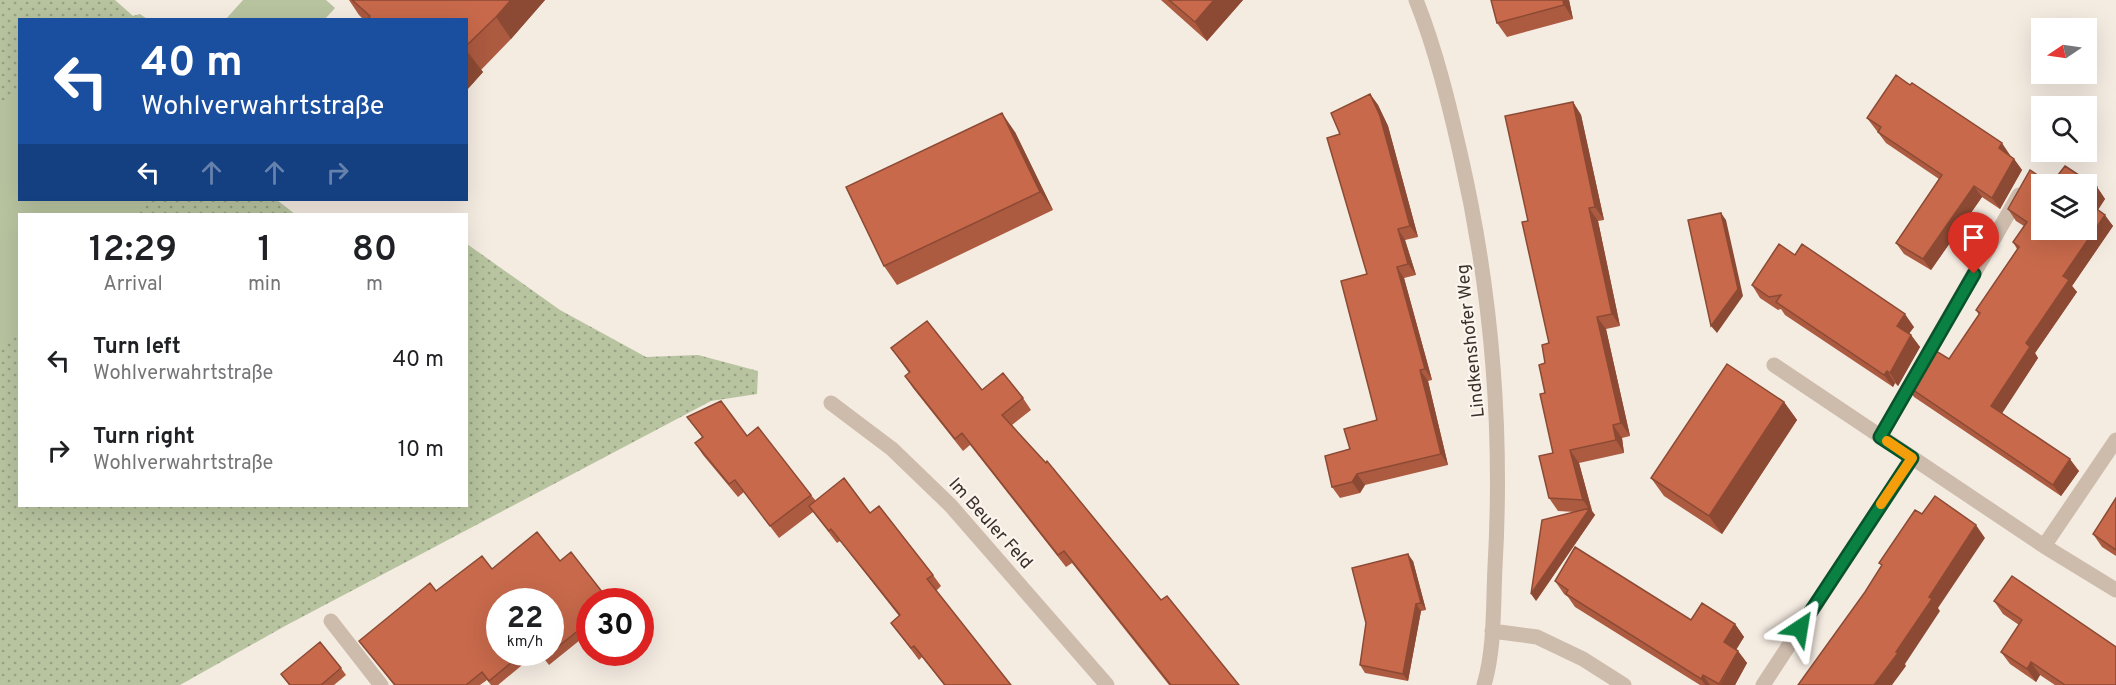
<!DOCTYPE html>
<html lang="en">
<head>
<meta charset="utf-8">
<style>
  :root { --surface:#fff; --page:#f2f2f2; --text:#202124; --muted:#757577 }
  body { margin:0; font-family:Overpass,sans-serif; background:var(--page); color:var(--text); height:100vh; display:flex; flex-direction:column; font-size:22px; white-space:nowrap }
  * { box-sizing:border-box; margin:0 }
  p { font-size:20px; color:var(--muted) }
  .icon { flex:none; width:33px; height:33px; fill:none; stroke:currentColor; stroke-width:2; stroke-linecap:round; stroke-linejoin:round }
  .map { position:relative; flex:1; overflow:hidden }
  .sheet { position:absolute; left:18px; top:213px; width:450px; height:294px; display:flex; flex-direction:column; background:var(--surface); border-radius:0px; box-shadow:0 6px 24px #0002 }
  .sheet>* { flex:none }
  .banner { position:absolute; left:18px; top:18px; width:450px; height:183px; border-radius:0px; box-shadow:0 6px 24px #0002; background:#1a4fa0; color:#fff; overflow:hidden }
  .needle { width:39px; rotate:257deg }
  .buttons { position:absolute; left:2031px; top:18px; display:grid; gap:12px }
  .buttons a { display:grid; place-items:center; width:66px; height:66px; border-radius:0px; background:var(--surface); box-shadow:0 6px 24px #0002; font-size:30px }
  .speed { position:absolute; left:486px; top:588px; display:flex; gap:12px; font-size:30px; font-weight:700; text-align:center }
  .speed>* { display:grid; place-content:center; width:78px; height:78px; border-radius:50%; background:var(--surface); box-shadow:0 6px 24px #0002; line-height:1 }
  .speed small { font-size:15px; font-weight:400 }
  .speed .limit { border:9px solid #d22; background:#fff; color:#111 }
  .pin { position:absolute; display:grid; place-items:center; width:51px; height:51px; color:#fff; margin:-62px -26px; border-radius:50% 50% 50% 0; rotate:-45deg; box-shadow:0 0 6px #0007 }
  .pin .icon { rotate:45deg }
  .me { position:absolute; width:66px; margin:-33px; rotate:33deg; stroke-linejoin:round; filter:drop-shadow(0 0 4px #0008) }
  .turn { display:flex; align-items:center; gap:21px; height:126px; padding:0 24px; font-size:27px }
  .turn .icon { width:78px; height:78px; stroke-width:2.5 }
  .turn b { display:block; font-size:42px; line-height:51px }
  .lanes { display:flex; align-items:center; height:57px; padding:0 24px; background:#0003; justify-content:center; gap:30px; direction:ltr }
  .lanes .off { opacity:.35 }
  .eta { display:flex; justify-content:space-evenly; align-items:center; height:102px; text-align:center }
  .eta b { font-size:36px; font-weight:600; line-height:42px }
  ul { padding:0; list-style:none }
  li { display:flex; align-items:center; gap:18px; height:90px; padding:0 24px }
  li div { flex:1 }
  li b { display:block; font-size:22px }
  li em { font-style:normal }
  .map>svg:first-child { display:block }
  .park { fill:url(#park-dots) }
  .garden { fill:#b8c4a0 }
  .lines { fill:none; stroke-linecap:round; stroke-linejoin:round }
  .minor { stroke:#cdbbac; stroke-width:15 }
  .wall { fill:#ac5a40 }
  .shaded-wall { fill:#8c4a34 }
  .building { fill:#c8694b; stroke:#8c4a34; stroke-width:1.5; fill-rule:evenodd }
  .route-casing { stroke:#07532c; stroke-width:15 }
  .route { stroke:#0b8043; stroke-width:10 }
  .slow { stroke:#f59e0b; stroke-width:10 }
  .labels { text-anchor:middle; stroke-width:4.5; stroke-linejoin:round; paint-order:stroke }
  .street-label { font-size:18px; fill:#3b302b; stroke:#fbf5ee }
</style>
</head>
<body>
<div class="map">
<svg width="2116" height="685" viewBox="0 0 2116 685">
  <defs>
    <pattern id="park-dots" width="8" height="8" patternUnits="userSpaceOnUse" patternTransform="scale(1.5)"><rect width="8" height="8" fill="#b8c4a0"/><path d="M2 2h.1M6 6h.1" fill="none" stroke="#97a083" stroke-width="1.8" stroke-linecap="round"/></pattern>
  </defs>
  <rect width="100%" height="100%" fill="#f4ebe1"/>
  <path class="park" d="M 0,0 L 115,0 L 133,16 L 140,14 L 147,19 L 20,20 L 20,200 L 277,200 L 295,214 L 20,214 L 20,506 L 466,506 L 467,244 L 560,310 L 646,357 L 698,355 L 758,371 L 757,394 L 711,401 L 285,626 L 180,685 L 0,685 Z"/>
  <path class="garden" d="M 243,0 L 326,0 L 335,8 L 325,19 L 226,19 Z
    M 19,87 L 20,200 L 149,200 L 134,214 L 20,214 L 19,325 L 0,344 L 0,106 Z"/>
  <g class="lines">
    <path class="minor" d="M 1416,0 C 1436,50 1449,104 1461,157 C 1492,293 1503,428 1495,567 C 1493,605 1495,648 1484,685
      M 1774,365 L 2044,546 L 2116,590
      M 831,403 L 892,449 L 951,506 L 1107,685
      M 1880,437 L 2019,195
      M 2044,546 L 2116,440
      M 331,621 L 381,685
      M 1492,631 L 1537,637 L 1583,659 L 1624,685
      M 1763,685 L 1912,458"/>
  </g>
  <path class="wall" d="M 349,0 L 545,0 L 511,39 L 481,70 L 483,72 L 466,91 L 466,20 L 364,20 L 359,15 Z
    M 1161,0 L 1243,0 L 1207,41 Z
    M 1491,0 L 1569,0 L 1573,19 L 1507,37 L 1497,23 Z
    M 1370,94 L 1378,105 L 1388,126 L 1418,237 L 1405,240 L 1416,275 L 1404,278 L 1432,380 L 1428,381 L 1448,465 L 1365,485 L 1360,493 L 1340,498 L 1332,487 L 1350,449 L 1377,420 L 1367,274 Z
    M 1573,102 L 1581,115 L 1604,220 L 1598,221 L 1620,326 L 1606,329 L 1630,436 L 1622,438 L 1624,453 L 1579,463 L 1592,511 L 1595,515 L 1536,601 L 1575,512 L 1558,511 L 1549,498 L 1553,453 L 1545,393 L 1545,363 L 1549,343 L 1528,221 Z
    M 1867,118 L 2010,155 L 2010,156 L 2014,159 L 2022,170 L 2000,209 L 1982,197 L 1931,270 L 1904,254 L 1896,243 L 1939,179 L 1886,143 Z
    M 1015,132 L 1053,210 L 897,285 L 884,266 Z
    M 2051,184 L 2097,187 L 2105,199 L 2098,210 L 2113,226 L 2072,286 L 2077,292 L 2035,353 L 2038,358 L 2002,413 L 2079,471 L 2061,496 L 1914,397 L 1906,385 L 1949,359 L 1979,315 L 1976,310 L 2017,249 L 2013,242 L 2024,226 L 2016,221 L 2008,209 Z
    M 1795,255 L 1914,327 L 1909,333 L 1911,335 L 1920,347 L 1898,386 L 1895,383 L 1893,387 L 1785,315 L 1781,309 L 1778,310 L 1760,298 L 1752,285 Z
    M 891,348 L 982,390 L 1023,398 L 1031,410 L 1012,425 L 1161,600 L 1239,685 L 1169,685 L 1072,563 L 1066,567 L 970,445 L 963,451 L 913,388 L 905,376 L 909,373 Z
    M 1784,402 L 1797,420 L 1722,534 L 1664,496 L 1651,478 Z
    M 687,417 L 747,436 L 811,495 L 816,501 L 870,513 L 933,575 L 941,586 L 936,591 L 1011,685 L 944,685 L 922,657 L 919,660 L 891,623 L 899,616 L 840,541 L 837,543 L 813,512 L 779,538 L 744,492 L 738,497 L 703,455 L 695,443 L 702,437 Z
    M 2116,498 L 2116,556 L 2102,547 L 2093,534 Z
    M 1413,561 L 1426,610 L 1421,611 L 1408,681 L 1365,673 L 1360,665 L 1366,623 Z
    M 492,569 L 590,602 L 590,632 L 549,665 L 539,652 L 550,652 L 550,602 L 500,652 L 538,652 L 498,685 L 491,685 L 487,680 L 480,685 L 394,685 L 359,641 L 436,591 Z
    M 1555,581 L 1691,620 L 1735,624 L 1744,637 L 1736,649 L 1738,651 L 1747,663 L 1735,685 L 1700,685 L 1575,607 L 1568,597 L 1564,594 Z
    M 1994,601 L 2116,685 L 2055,685 L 2040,675 L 2036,682 L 2010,664 L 2001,652 L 2019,625 L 2003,614 Z
    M 341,668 L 346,675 L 334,685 L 289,685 L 281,674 Z"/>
  <path class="shaded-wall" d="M 511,0 L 545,0 L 511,39 L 496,17 Z
    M 1214,0 L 1243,0 L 1207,41 L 1195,22 Z
    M 1563,0 L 1569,0 L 1573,19 L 1564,5 Z
    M 466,51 L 467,51 L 483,72 L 466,91 Z
    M 1370,94 L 1378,105 L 1388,126 L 1418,237 L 1410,226 Z
    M 1573,102 L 1581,115 L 1604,220 L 1595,207 Z
    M 1002,113 L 1015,132 L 1053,210 L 1040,192 Z
    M 2002,143 L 2010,155 L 2007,160 L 1999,148 Z
    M 2014,159 L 2022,170 L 2000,209 L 1992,198 Z
    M 1974,186 L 1982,197 L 1931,270 L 1923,259 Z
    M 2097,187 L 2105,199 L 2095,214 L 2087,202 Z
    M 1589,208 L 1598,221 L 1620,326 L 1612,314 Z
    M 1721,213 L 1726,220 L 1743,296 L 1717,333 L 1711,326 Z
    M 2105,215 L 2113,226 L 2072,286 L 2077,292 L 2035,353 L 2038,358 L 1999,418 L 1991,406 L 2063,276 Z
    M 1398,229 L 1405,240 L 1416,275 L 1408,264 Z
    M 1397,267 L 1404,278 L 1432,380 L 1425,369 Z
    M 1905,314 L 1914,327 L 1906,338 L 1897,326 Z
    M 1597,317 L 1606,329 L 1630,436 L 1621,423 Z
    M 1911,335 L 1920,347 L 1898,386 L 1890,373 Z
    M 1420,370 L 1428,381 L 1448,465 L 1441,454 Z
    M 1887,371 L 1895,383 L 1893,387 L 1884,375 Z
    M 1784,402 L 1797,420 L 1722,534 L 1709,516 Z
    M 1613,425 L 1622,438 L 1624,453 L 1616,440 Z
    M 1570,450 L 1579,463 L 1592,511 L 1595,515 L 1536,601 L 1531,594 L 1589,509 L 1583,500 Z
    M 2070,459 L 2079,471 L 2061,496 L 2053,485 Z
    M 1357,474 L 1365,485 L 1360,493 L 1352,482 Z
    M 1976,525 L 1985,538 L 1938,608 L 1940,611 L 1905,664 L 1906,666 L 1892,685 L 1874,685 L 1896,652 L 1929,597 Z
    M 1408,554 L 1413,561 L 1426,610 L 1421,603 Z
    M 1416,604 L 1421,611 L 1408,681 L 1403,674 Z
    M 1735,624 L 1744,637 L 1733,655 L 1724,642 Z
    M 1738,651 L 1747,663 L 1735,685 L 1720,685 Z
    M 2031,662 L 2040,675 L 2036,682 L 2027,669 Z
    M 1703,675 L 1710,685 L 1705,685 L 1701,679 Z"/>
  <path class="building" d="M 352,0 L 511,0 L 496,17 L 466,46 L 466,20 L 367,20 L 370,16 Z
    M 1169,0 L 1214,0 L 1195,22 Z
    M 1491,0 L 1563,0 L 1564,5 L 1497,23 Z
    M 1896,75 L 1910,85 L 1912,83 L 2002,143 L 1999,148 L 2014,159 L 1992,198 L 1974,186 L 1923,259 L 1896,243 L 1942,175 L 1878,132 L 1881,127 L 1867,118 Z
    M 1370,94 L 1380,116 L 1410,226 L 1398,229 L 1408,264 L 1397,267 L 1425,369 L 1420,370 L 1441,454 L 1357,474 L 1352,482 L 1332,487 L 1325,456 L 1350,449 L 1344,429 L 1377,420 L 1341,281 L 1367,274 L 1327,138 L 1340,134 L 1331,113 Z
    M 1573,102 L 1595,207 L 1589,208 L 1612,314 L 1597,317 L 1621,423 L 1613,425 L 1616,440 L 1570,450 L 1583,500 L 1549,498 L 1539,456 L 1553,453 L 1540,394 L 1545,393 L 1539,365 L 1545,363 L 1542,345 L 1549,343 L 1522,222 L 1528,221 L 1505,116 Z
    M 1002,113 L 1040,192 L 884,266 L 846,187 Z
    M 2065,166 L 2097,187 L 2087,202 L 2105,215 L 2063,276 L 2069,280 L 2026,343 L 2030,347 L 1991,406 L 2070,459 L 2053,485 L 1906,385 L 1928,346 L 1949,359 L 1980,313 L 1976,310 L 2019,247 L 2013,242 L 2027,222 L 2008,209 L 2030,170 L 2051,184 ZM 2042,184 L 2086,184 L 2086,230 L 2042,230 Z
    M 1721,213 L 1738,289 L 1711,326 L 1688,220 Z
    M 1779,244 L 1795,255 L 1802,244 L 1905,314 L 1897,326 L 1911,335 L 1890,373 L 1887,371 L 1884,375 L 1776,302 L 1781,295 L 1769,297 L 1752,285 Z
    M 927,321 L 982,390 L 1003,373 L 1023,398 L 1002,415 L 1046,463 L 1047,461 L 1161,600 L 1167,596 L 1239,685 L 1171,685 L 1064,551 L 1058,555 L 962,433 L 955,439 L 905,376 L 910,372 L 891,348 Z
    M 1727,364 L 1784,402 L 1709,516 L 1651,478 Z
    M 721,401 L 747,436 L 758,427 L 811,495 L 770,526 L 735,480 L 729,484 L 695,443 L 703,437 L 687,417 Z
    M 844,478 L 870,513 L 879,506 L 933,575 L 927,579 L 1011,685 L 945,685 L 914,646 L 911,648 L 891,623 L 900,615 L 831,529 L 829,531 L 809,506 Z
    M 1935,496 L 1976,525 L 1929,597 L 1932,599 L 1896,652 L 1898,653 L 1874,685 L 1798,685 L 1865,592 L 1882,565 L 1879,563 L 1915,510 L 1922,514 Z
    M 2116,498 L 2116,550 L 2093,534 Z
    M 1590,508 L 1531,594 L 1542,520 Z
    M 537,532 L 560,561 L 571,552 L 610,602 L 590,602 L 590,621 L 544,658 L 540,652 L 550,652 L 550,602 L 500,602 L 500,652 L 524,652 L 489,681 L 482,672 L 466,685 L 395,685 L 359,641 L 430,583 L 436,591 L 482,556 L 492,569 Z
    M 1575,547 L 1691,620 L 1702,603 L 1735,624 L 1724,642 L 1738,651 L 1719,684 L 1703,675 L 1701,679 L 1566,594 L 1568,590 L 1555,581 Z
    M 1408,554 L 1421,603 L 1416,604 L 1403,674 L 1360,665 L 1366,623 L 1352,568 Z
    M 2012,576 L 2116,647 L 2116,685 L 2065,685 L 2031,662 L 2027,669 L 2001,652 L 2022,620 L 1994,601 Z
    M 320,642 L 341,668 L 321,685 L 290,685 L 281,674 Z"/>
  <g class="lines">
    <defs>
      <path id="route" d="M 1800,628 L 1912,458 L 1880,437 L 1974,274"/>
    </defs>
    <use href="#route" class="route-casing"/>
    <use href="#route" class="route"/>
    <path class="slow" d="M 1881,504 L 1912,458 L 1887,441"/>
  </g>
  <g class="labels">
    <g class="street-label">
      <text transform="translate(1470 341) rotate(-96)" y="6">Lindkenshofer Weg</text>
      <text transform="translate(991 523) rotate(48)" y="6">Im Beuler Feld</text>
    </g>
  </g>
</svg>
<div class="buttons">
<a><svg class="needle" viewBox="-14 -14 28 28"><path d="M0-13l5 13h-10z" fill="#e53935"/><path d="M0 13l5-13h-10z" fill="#757577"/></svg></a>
<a><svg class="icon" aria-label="search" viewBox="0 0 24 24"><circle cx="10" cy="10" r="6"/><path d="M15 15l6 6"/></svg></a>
<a><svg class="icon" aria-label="layers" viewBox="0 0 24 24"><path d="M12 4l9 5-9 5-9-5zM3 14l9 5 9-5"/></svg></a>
</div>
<div class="speed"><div>22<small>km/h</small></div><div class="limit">30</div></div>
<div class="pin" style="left:1974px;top:274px;background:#d93025"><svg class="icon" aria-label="arrive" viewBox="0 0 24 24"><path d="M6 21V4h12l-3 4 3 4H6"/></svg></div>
<svg class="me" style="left:1800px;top:628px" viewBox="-20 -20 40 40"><path d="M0-17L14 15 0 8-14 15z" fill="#0b8043" stroke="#fff" stroke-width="4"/></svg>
<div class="banner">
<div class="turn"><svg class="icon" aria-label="left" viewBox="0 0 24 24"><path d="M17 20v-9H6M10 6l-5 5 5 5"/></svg><div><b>40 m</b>Wohlverwahrtstraße</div></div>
<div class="lanes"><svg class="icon" aria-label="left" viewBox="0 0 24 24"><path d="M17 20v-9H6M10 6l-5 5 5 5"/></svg><svg class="icon off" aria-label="ahead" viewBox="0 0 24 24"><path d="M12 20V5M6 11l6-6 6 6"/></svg><svg class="icon off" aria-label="ahead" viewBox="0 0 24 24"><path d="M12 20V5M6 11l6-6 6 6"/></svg><svg class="icon off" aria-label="right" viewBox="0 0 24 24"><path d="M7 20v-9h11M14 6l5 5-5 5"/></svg></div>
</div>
<section class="sheet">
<div class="eta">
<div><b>12:29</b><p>Arrival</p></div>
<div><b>1</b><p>min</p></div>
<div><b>80</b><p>m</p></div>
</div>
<ul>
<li><svg class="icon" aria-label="left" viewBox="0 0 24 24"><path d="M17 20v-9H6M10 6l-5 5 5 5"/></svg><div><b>Turn left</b><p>Wohlverwahrtstraße</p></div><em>40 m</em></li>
<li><svg class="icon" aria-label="right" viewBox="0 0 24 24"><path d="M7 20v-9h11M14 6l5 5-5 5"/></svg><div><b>Turn right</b><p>Wohlverwahrtstraße</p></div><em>10 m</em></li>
</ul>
</section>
</div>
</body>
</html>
